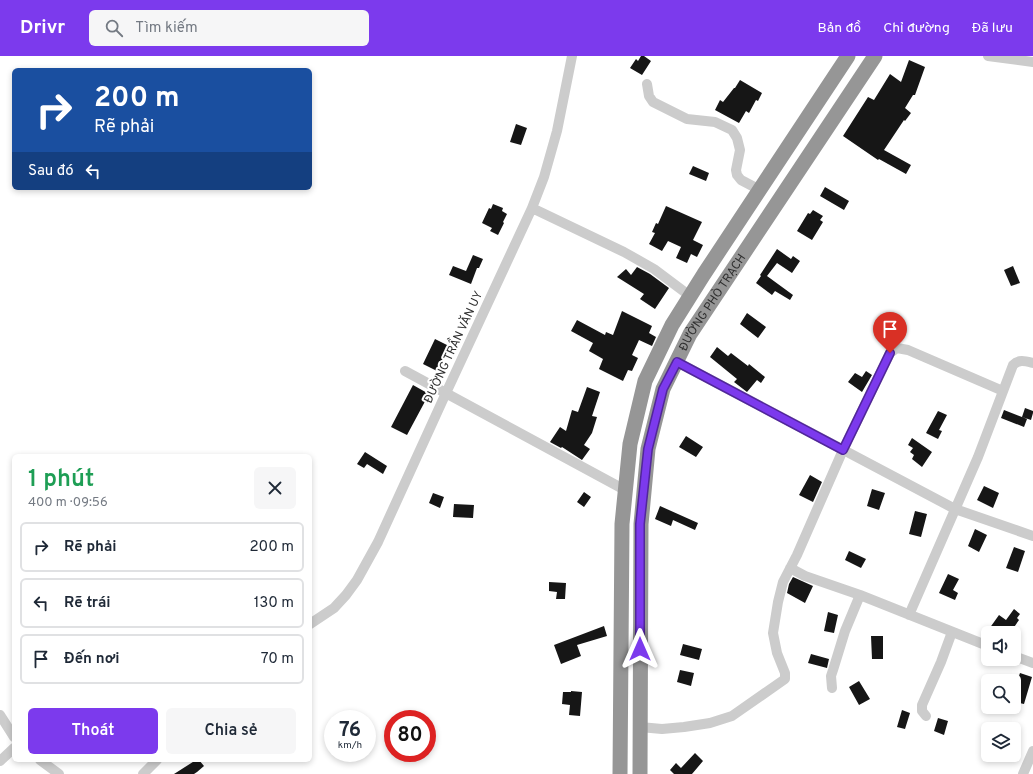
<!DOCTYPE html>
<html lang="vi">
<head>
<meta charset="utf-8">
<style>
  :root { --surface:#fff; --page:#f6f6f7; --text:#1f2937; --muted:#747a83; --line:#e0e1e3; --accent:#7c3aed }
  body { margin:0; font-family:Overpass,sans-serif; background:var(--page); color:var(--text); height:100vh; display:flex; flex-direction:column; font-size:15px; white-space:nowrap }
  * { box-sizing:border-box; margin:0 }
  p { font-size:13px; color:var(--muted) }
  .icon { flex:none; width:22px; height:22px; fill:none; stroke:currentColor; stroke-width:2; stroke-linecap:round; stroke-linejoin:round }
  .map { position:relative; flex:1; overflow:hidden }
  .sheet { position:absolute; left:12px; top:398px; width:300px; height:308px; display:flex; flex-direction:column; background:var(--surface); border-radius:6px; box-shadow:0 2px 6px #0003 }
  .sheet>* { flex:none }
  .hud { position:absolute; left:12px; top:12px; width:300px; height:122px; border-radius:6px; box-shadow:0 2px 6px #0003; background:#1a4fa0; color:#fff; overflow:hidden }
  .tools { position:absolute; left:981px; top:570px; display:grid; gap:8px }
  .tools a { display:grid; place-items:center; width:40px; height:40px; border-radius:6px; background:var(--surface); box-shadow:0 2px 6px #0003; font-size:20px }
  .speed { position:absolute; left:324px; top:654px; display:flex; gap:8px; font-size:20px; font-weight:700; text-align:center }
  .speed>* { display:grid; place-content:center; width:52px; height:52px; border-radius:50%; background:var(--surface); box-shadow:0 2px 6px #0003; line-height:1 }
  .speed small { font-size:10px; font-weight:400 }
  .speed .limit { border:6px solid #d22; background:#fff; color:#111 }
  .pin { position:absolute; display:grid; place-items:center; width:34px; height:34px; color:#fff; margin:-41px -17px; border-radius:50% 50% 50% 0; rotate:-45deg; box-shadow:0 0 4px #0007 }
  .pin .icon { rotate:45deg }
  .me { position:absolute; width:44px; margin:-22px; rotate:0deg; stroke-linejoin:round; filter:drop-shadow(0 0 3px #0008) }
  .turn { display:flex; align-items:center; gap:14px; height:84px; padding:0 16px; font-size:18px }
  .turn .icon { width:52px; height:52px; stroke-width:2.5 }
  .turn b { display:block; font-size:28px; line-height:34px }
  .then { display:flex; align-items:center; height:38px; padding:0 16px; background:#0003; gap:8px; font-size:15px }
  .round { display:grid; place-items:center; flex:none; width:42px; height:42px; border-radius:6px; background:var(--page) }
  .headline { display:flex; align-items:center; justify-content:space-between; height:68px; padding:0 16px }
  h1 { font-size:24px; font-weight:600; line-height:30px; color:#1e9e55 }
  .action { display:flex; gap:8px; margin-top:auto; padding:8px 16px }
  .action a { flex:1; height:46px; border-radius:6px; background:var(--accent); color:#fff; font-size:16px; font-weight:600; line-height:46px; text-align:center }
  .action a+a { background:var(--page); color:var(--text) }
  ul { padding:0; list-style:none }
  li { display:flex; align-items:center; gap:12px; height:50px; margin:0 8px 6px; padding:0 8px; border:2px solid var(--line); border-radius:6px }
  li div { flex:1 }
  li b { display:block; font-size:15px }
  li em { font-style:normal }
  header { display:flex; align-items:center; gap:24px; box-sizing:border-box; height:56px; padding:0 20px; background:var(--accent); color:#fff }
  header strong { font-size:19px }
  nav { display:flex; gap:22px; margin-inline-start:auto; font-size:14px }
  .search { width:280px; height:36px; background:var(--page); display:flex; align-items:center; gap:10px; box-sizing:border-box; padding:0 14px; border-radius:6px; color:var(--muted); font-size:15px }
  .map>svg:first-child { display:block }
  .building { fill:#161616 }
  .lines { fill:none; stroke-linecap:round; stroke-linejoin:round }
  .minor { stroke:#ccc; stroke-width:10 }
  .highway { stroke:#969696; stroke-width:15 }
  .route-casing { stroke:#51269a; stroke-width:10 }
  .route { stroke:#7c3aed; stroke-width:7 }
  .labels { text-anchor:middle; stroke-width:4; stroke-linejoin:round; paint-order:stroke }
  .street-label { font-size:12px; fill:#2f2f2f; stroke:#fff }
</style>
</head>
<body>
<header>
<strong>Drivr</strong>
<div class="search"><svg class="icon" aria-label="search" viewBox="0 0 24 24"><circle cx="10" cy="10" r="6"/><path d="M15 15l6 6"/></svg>Tìm kiếm</div>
<nav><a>Bản đồ</a><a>Chỉ đường</a><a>Đã lưu</a></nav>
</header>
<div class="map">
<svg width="1033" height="718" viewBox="0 0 1033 718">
  <rect width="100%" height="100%" fill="#fff"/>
  <path class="building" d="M 641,0 L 644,0 L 651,5 L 642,19 L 630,12 L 636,3 L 638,5 Z
    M 909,4 L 925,11 L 915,39 L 913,39 L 905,52 L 911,57 L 905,65 L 904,64 L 884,94 L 911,109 L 906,118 L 879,103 L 878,104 L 843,80 L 868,41 L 874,44 L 890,18 L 901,26 Z
    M 740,24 L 762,37 L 758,45 L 756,44 L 749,57 L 746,55 L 739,67 L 715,54 L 720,44 L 723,46 L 734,32 L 735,32 Z
    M 516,68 L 527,72 L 521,89 L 510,86 Z
    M 693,110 L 709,117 L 706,125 L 689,118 Z
    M 825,131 L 849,145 L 844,154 L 820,140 Z
    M 493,148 L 503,152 L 502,155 L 507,158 L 503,166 L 504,167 L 498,179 L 490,175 L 492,172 L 482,167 L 489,152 L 491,153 Z
    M 666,150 L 702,166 L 693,184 L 703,189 L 697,201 L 691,198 L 687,207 L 676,202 L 681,191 L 668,185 L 662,195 L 649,188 L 655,177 L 652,176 L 656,167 L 658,168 Z
    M 813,154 L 823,160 L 820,164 L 823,166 L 812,184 L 797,175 L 808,157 L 810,158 Z
    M 777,193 L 791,203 L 793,200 L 800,205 L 792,217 L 777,207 L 767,220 L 793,239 L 790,244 L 775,235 L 772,239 L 756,227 L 761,220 L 760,219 Z
    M 473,199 L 483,203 L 479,212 L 477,212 L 471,228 L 449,219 L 453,210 L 466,215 Z
    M 1013,210 L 1020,227 L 1011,230 L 1004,214 Z
    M 637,211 L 650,218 L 669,232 L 655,253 L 640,243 L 644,238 L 617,221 L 626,213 L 631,219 Z
    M 622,255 L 652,270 L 649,277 L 656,281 L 652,290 L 639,284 L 632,299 L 638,302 L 632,315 L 628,314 L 623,325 L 599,313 L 603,303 L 589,295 L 593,287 L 571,275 L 577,264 L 605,279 L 606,276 L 613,279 Z
    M 747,257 L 766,271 L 758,282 L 740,268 Z
    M 435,283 L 449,290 L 437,315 L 423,308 Z
    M 717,291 L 728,300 L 731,297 L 748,310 L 749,308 L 765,321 L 761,327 L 757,324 L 747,336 L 734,326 L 737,323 L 710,301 Z
    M 866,315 L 872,319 L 862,336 L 848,326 L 855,317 L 862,321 Z
    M 413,329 L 429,338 L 407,379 L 391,371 Z
    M 587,331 L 600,336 L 592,360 L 597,361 L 592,377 L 584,389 L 590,393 L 582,404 L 562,391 L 561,392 L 550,386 L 560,371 L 566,375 L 572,354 L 578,356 Z
    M 1025,352 L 1033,355 L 1033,357 L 1031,364 L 1022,361 L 1027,363 L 1024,371 L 1001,362 L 1004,354 L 1022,361 Z
    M 938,355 L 947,359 L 939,374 L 942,375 L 938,383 L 926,377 Z
    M 686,380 L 703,391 L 696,401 L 679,391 Z
    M 912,382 L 932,396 L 922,411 L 912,403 L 914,399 L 910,396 L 913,392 L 908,389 Z
    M 365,396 L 387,410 L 383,418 L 367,408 L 364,412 L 357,408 Z
    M 810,419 L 822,426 L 813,446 L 799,439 Z
    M 984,430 L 999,437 L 993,452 L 977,444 Z
    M 872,433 L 885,437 L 879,454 L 867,450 Z
    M 584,436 L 591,441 L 584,451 L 577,446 Z
    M 433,437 L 444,441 L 440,452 L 429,447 Z
    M 454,448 L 474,449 L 473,462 L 453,461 Z
    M 660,450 L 698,467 L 695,474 L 673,464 L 671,470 L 655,463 Z
    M 915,455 L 927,458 L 921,481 L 909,478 Z
    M 975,473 L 987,479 L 979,496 L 968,490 Z
    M 1014,491 L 1025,495 L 1018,516 L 1006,512 Z
    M 849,495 L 866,503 L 861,512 L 845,504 Z
    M 948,518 L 959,523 L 953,534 L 958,537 L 955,544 L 939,537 Z
    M 793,521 L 813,530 L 805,547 L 787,537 L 789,528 Z
    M 549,526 L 566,527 L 565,543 L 556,543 L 557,536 L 549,535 Z
    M 1014,553 L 1020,558 L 1017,562 L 1019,564 L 1010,577 L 994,577 L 989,573 L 999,559 L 1006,564 Z
    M 828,556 L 838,559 L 834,577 L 824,575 Z
    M 604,570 L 607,580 L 577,589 L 581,600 L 561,608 L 554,589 Z
    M 871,580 L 883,580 L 883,603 L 872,603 Z
    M 683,588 L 702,593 L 699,604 L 680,599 Z
    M 811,598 L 829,603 L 827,612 L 808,607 Z
    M 680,614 L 694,617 L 691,630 L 677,626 Z
    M 1020,617 L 1032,621 L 1024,648 L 1015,646 L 1019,635 L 1014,634 Z
    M 859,625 L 870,643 L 859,649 L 849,631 Z
    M 571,635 L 582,636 L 580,660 L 569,659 L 570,649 L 562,648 L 563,636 L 571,636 Z
    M 902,654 L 910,657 L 905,673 L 897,671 Z
    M 938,662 L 948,665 L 944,679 L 934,675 Z
    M 695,697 L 703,705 L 692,718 L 674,718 L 670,714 L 676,707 L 681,712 Z
    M 196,704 L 199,704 L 204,710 L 197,716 L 194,718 L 174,718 Z"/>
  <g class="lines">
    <path class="minor" d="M 988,0 L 1033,6
      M 647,28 L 649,40 L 653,46 L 687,63 L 715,66 L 732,74 L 737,82 L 740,94 L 736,114 L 737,119 L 741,124 L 760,134
      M 532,152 L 624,196 L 654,213 L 690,240
      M 677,306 L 955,453 L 1033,480
      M 405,315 L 625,434
      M 790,512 L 805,520 L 860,539 L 988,590
      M 909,559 L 978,401 L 1013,309 C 1019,303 1025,305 1033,307
      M 310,568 L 334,552 L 346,539 L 357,524 L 378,486 L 446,337 L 532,152 L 544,121 L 557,75 L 572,0
      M 1014,600 L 1033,607
      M 832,632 L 831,620 L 833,614 L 845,575 L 860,539
      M 0,659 L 14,681
      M 926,660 L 922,655 L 922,649 L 941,606 L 952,576
      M 640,671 L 662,673 L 684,671 L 710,667 L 732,660 L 785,623 L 785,617 L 777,597 L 773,577 L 778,546 L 783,526 L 797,499 L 843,394 L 890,297 L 897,292 L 908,294 L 1003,335
      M 40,704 L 59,718
      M 0,705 L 14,692
      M 143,718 L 157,704
      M 1023,718 L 1033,695"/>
    <g class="highway">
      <path d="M 620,718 L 622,468 L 630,388 L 645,325 L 672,269 L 704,218 L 848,0"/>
      <path id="s1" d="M 640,718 L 641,468 L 648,393 L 663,333 L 690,278 L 875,0"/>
    </g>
  </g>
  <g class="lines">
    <defs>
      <path id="route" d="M 640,593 L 640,468 L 648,393 L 663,333 L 677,306 L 843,394 L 890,297"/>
    </defs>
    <use href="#route" class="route-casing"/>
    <use href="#route" class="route"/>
  </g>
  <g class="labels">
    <g class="street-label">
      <text dy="4" stroke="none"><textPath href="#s1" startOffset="487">ĐƯỜNG PHÒ TRẠCH</textPath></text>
      <text transform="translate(453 291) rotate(-65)" y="4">ĐƯỜNG TRẦN VĂN UY</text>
    </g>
  </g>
</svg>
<div class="tools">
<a><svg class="icon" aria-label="sound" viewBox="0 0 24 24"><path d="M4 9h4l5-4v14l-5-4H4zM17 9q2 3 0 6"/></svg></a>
<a><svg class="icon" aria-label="search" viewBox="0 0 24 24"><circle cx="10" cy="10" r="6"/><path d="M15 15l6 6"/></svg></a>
<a><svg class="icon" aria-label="layers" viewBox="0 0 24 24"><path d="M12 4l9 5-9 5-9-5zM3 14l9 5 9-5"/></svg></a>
</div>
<div class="speed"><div>76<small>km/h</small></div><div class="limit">80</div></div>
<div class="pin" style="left:890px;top:297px;background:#d93025"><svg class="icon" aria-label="arrive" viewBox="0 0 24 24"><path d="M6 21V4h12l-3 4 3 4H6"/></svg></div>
<svg class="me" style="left:640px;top:593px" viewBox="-20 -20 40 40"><path d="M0-17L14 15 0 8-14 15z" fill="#7c3aed" stroke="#fff" stroke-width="4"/></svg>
<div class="hud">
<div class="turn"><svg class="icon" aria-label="right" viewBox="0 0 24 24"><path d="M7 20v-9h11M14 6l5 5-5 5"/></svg><div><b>200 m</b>Rẽ phải</div></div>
<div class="then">Sau đó<svg class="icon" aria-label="left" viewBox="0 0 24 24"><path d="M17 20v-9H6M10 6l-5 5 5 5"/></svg></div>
</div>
<section class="sheet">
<div class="headline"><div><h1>1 phút</h1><p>400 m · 09:56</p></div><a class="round"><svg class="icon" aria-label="close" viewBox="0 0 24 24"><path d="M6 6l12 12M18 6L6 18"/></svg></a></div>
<ul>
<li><svg class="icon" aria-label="right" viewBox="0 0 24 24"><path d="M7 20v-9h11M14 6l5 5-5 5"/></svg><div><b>Rẽ phải</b></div><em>200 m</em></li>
<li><svg class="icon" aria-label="left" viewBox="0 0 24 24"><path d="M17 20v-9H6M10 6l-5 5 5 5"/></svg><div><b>Rẽ trái</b></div><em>130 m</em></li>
<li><svg class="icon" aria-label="arrive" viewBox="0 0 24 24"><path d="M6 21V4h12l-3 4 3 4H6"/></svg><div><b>Đến nơi</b></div><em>70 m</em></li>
</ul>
<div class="action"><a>Thoát</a><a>Chia sẻ</a></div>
</section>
</div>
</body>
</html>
